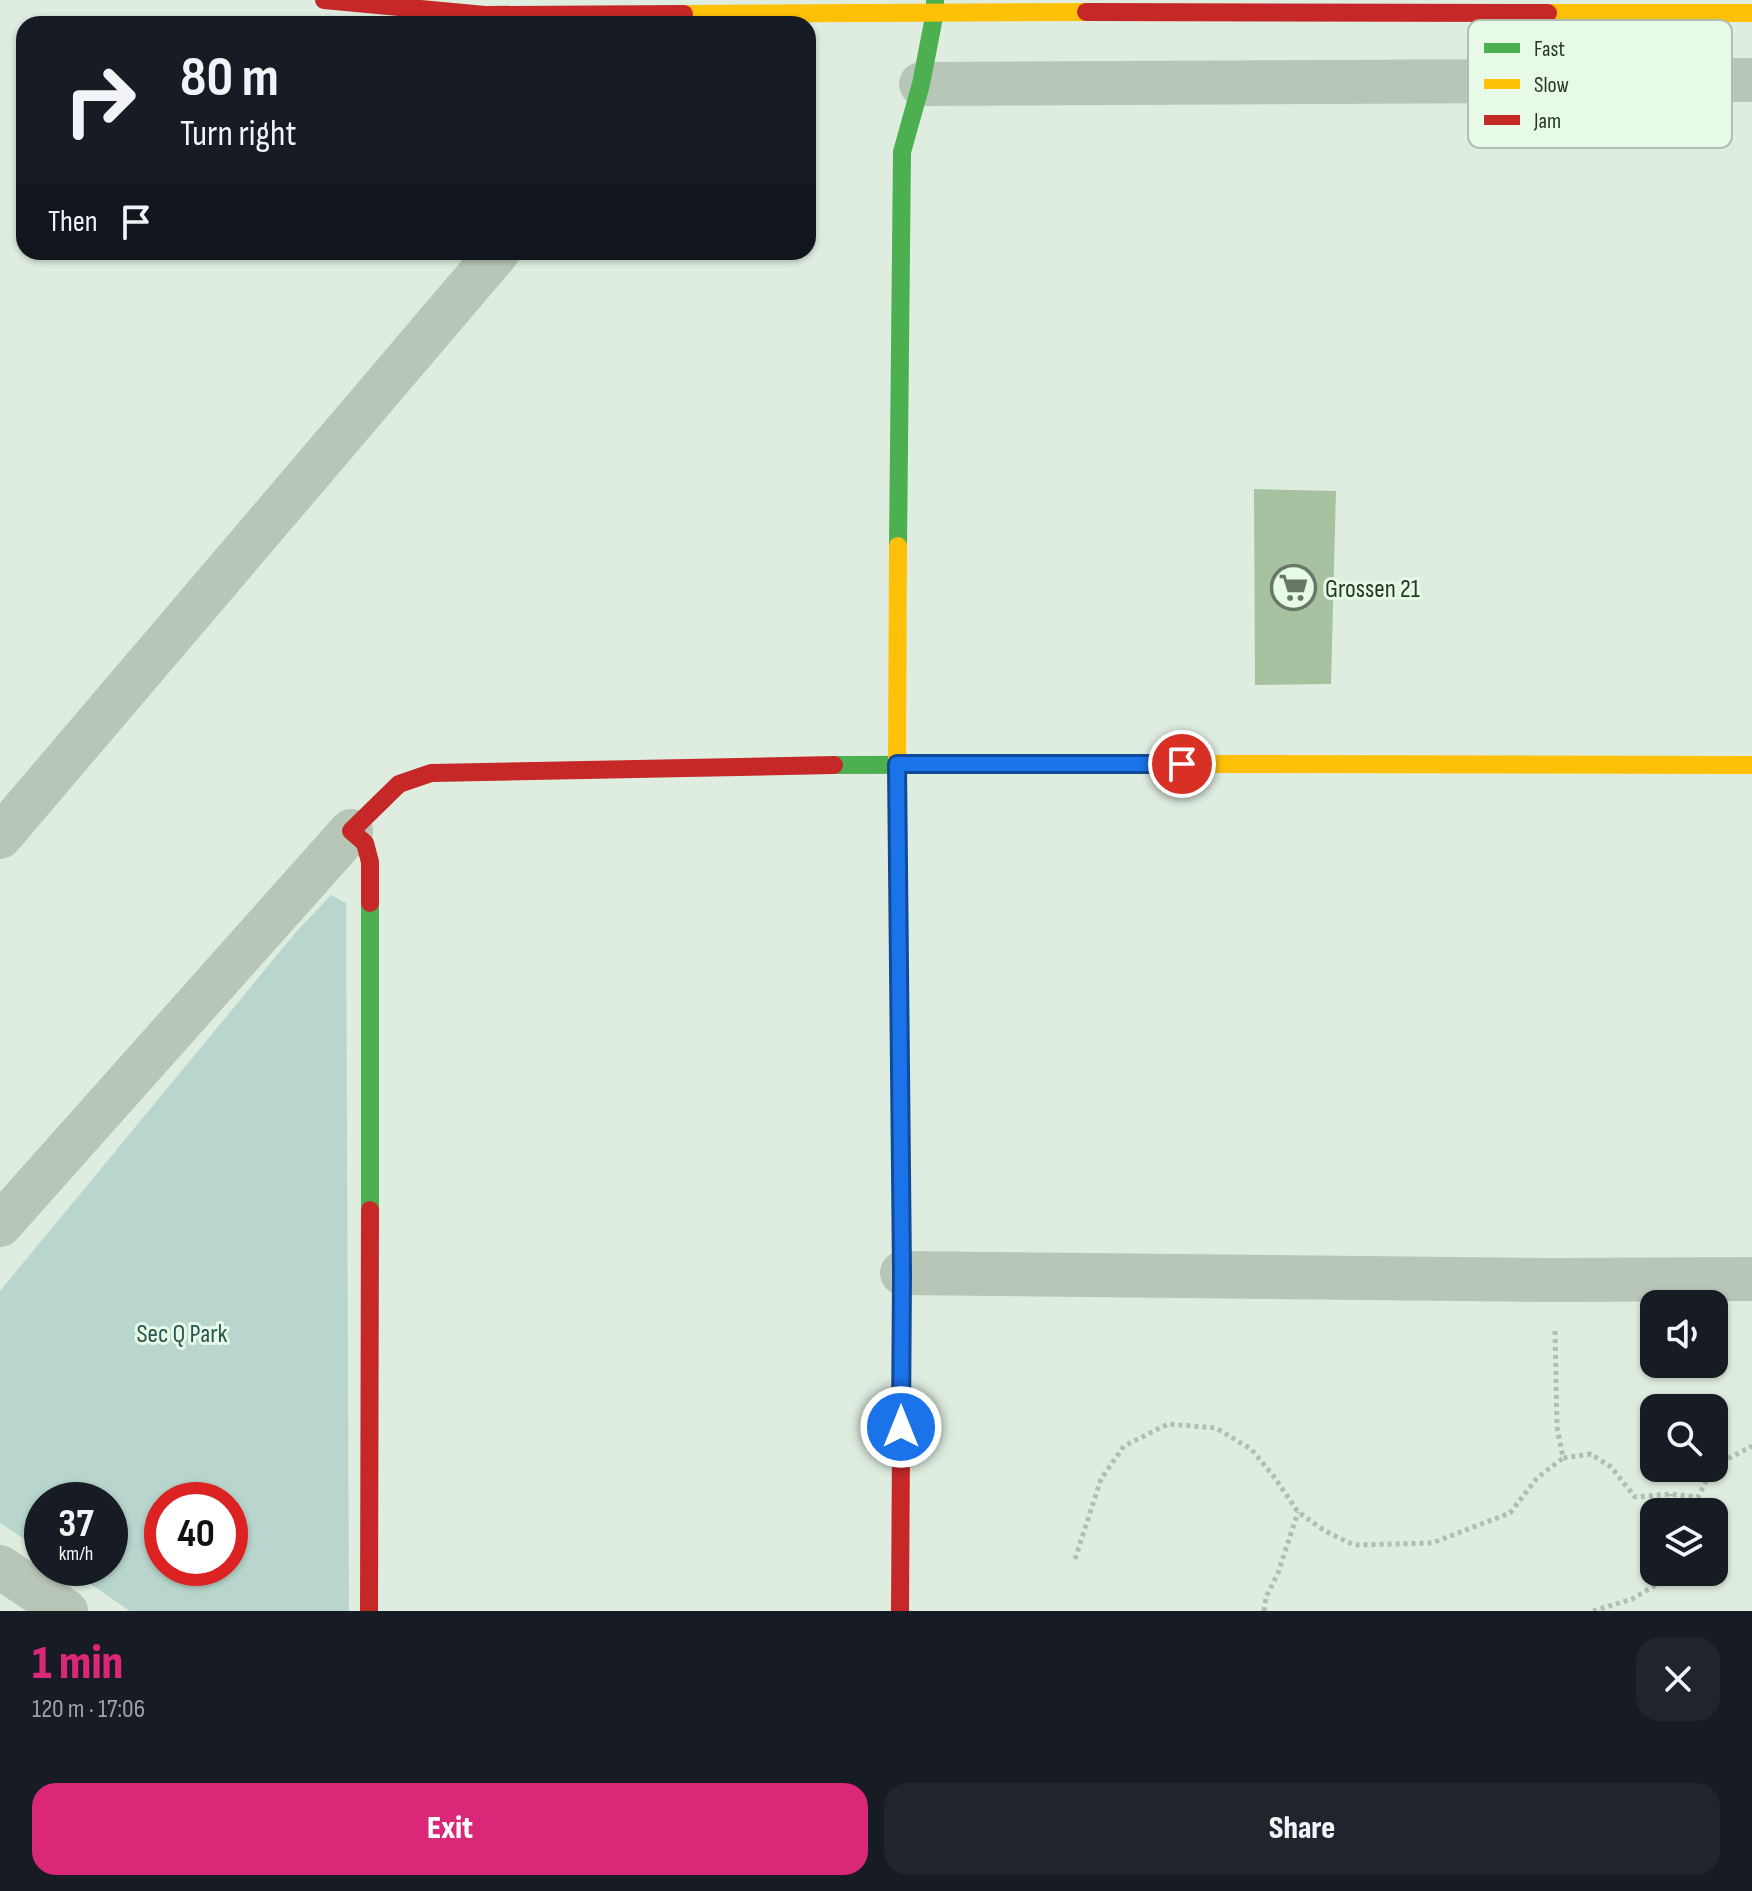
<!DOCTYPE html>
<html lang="en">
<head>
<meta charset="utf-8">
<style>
  :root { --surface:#171b24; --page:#20242c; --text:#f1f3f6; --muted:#9ea1a6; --accent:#db2777 }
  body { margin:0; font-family:"Sofia Sans Condensed",sans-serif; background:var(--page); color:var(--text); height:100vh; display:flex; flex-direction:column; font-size:30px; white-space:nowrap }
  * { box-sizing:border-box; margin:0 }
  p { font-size:26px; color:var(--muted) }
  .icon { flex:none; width:44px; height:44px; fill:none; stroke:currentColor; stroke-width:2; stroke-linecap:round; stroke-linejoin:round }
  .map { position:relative; height:1611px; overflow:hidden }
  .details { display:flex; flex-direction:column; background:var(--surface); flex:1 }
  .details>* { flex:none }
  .top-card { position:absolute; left:16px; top:16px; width:800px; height:244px; border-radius:24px; box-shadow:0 2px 6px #0004; background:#171b24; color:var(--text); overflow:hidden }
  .buttons { position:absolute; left:1640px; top:1290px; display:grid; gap:16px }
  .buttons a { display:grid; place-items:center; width:88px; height:88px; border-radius:16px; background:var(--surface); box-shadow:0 2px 6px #0004; font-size:40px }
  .speed { position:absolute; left:24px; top:1482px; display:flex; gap:16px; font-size:40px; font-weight:700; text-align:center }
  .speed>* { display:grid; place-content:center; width:104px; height:104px; border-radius:50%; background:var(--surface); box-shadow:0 2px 6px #0004; line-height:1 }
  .speed small { font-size:20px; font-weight:400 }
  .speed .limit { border:12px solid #d22; background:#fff; color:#111 }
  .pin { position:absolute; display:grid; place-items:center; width:68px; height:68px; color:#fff; margin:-34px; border:4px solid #fff; border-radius:50%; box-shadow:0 2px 8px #0007 }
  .me { position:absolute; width:88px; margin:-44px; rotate:0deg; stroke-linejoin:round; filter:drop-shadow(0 0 6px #0008) }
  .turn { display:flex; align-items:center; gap:28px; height:168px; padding:0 32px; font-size:36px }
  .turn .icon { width:104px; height:104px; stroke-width:2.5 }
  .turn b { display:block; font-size:56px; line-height:68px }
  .then { display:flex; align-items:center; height:76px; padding:0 32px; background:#0003; gap:16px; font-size:30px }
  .round { display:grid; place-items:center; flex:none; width:84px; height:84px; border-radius:24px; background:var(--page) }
  .headline { display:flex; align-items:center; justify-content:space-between; height:136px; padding:0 32px }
  h1 { font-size:48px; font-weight:800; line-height:60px; color:var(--accent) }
  .button { display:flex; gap:16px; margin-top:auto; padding:16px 32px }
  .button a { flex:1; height:92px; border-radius:24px; background:var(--accent); color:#fff; font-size:32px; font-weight:800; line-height:92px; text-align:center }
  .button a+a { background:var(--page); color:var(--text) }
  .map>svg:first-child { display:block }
  .green { fill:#b8d6cd; fill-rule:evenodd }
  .building { fill:#a6c2a0 }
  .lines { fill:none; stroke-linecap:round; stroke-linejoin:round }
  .path { stroke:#b1bfb0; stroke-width:5; stroke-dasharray:4 4; stroke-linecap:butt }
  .street { stroke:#b8c6b8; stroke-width:44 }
  .fast { stroke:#4caf50; stroke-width:18 }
  .slow { stroke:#ffc107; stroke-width:18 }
  .jam { stroke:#c62828; stroke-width:18 }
  .route-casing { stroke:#114b97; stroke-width:20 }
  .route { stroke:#1a73e8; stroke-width:14 }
  .labels { text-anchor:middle; stroke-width:6; stroke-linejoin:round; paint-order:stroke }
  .poi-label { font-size:26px; fill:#293726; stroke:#e6fae7; text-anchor:start }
  .park-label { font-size:26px; fill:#285652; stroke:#e6fae7 }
  .key { fill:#e6fae7; stroke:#adc0ad; stroke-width:2 }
  .key-label { font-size:22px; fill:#293726 }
</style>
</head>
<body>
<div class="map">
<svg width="1752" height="1611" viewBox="0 0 1752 1611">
  <rect width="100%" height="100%" fill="#dfede0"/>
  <path class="green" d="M 331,895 L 346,903 L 349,1611 L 130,1611 L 67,1568 L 110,1568 L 110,1500 L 42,1500 L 42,1551 L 0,1523 L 0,1291 L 297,931 ZM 162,1500 L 230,1500 L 230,1568 L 162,1568 Z"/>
  <path class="building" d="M 1254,489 L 1336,491 L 1331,684 L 1255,685 Z"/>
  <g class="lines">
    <path class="path" d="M 1555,1331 L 1557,1427 L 1563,1458 L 1591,1454 L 1611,1467 L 1635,1497 L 1670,1494 L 1698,1497 L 1713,1468
      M 1714,1466 L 1752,1446
      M 1670,1512 L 1670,1494
      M 1075,1559 L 1101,1479 L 1124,1446 L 1168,1424 L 1216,1428 L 1251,1449 L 1275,1478 L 1298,1512 L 1325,1531 L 1354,1545 L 1432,1543 L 1510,1513 L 1537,1478 L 1563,1458
      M 1264,1611 L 1266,1597 L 1278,1573 L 1298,1512
      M 1593,1611 L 1632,1599 L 1669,1577 L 1669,1572"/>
    <path class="street" d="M 921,84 L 1752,80
      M 0,837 L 498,252
      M 0,1225 L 351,831
      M 902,1273 L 1554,1280 L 1752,1279
      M 0,1567 L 66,1611"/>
    <path class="fast" d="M 898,546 L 902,152 L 921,84 L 935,12 L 935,0
      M 834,765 L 1207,764
      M 370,1210 L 370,903"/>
    <path class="slow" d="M 1548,13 L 1752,13
      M 684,14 L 1086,12
      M 898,546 L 897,764 L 900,1068
      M 1207,764 L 1752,765"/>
    <path class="jam" d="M 324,0 L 485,15 L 684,14
      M 1086,12 L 1548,13
      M 370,903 L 370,862 L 365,843 L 351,831 L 399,784 L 431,773 L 834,765
      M 900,1068 L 902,1273 L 900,1611
      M 369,1611 L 370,1210"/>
  </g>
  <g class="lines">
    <defs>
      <path id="route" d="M 901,1427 L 902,1273 L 897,764 L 1182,764"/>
    </defs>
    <use href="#route" class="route-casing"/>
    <use href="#route" class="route"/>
  </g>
  <defs>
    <symbol id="supermarket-ring" viewBox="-11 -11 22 22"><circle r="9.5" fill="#e6fae7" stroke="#697767" stroke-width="1.5"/><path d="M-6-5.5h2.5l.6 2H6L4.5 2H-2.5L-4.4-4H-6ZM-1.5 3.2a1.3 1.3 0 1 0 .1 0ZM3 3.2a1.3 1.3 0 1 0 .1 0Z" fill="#697767"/></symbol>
  </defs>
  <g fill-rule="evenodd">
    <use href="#supermarket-ring" x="1268" y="562" width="51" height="51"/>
  </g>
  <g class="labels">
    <g class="poi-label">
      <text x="1325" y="597">Grossen 21</text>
    </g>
    <g class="park-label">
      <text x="182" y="1342">Sec Q Park</text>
    </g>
  </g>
  <rect x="1468" y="20" width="264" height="128" rx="12" class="key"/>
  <rect x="1484" y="43" width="36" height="10" fill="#4caf50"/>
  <rect x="1484" y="79" width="36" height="10" fill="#ffc107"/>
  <rect x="1484" y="115" width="36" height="10" fill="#c62828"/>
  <g class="key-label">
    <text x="1534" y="56">Fast</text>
    <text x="1534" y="92">Slow</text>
    <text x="1534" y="128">Jam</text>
  </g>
</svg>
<div class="buttons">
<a><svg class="icon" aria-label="sound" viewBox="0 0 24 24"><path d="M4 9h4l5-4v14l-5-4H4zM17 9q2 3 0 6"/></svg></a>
<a><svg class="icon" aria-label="search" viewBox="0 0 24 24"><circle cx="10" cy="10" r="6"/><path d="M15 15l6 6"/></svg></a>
<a><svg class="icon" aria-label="layers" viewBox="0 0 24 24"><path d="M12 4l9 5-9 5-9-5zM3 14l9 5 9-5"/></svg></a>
</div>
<div class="speed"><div>37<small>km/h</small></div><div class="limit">40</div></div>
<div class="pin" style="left:1182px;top:764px;background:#d93025"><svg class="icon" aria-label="arrive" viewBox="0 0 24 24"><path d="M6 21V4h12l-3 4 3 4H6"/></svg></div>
<svg class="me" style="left:901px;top:1427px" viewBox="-20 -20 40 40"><circle r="17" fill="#1a73e8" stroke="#fff" stroke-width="3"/><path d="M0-11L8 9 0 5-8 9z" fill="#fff"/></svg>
<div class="top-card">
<div class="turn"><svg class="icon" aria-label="right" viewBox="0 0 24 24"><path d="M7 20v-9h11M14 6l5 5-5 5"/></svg><div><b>80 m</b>Turn right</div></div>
<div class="then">Then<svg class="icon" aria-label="arrive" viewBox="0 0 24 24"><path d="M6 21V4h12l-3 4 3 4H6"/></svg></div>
</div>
</div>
<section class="details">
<div class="headline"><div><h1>1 min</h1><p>120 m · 17:06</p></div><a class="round"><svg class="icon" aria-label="close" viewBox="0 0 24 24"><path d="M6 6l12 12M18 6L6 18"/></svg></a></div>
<div class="button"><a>Exit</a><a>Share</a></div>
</section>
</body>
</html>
